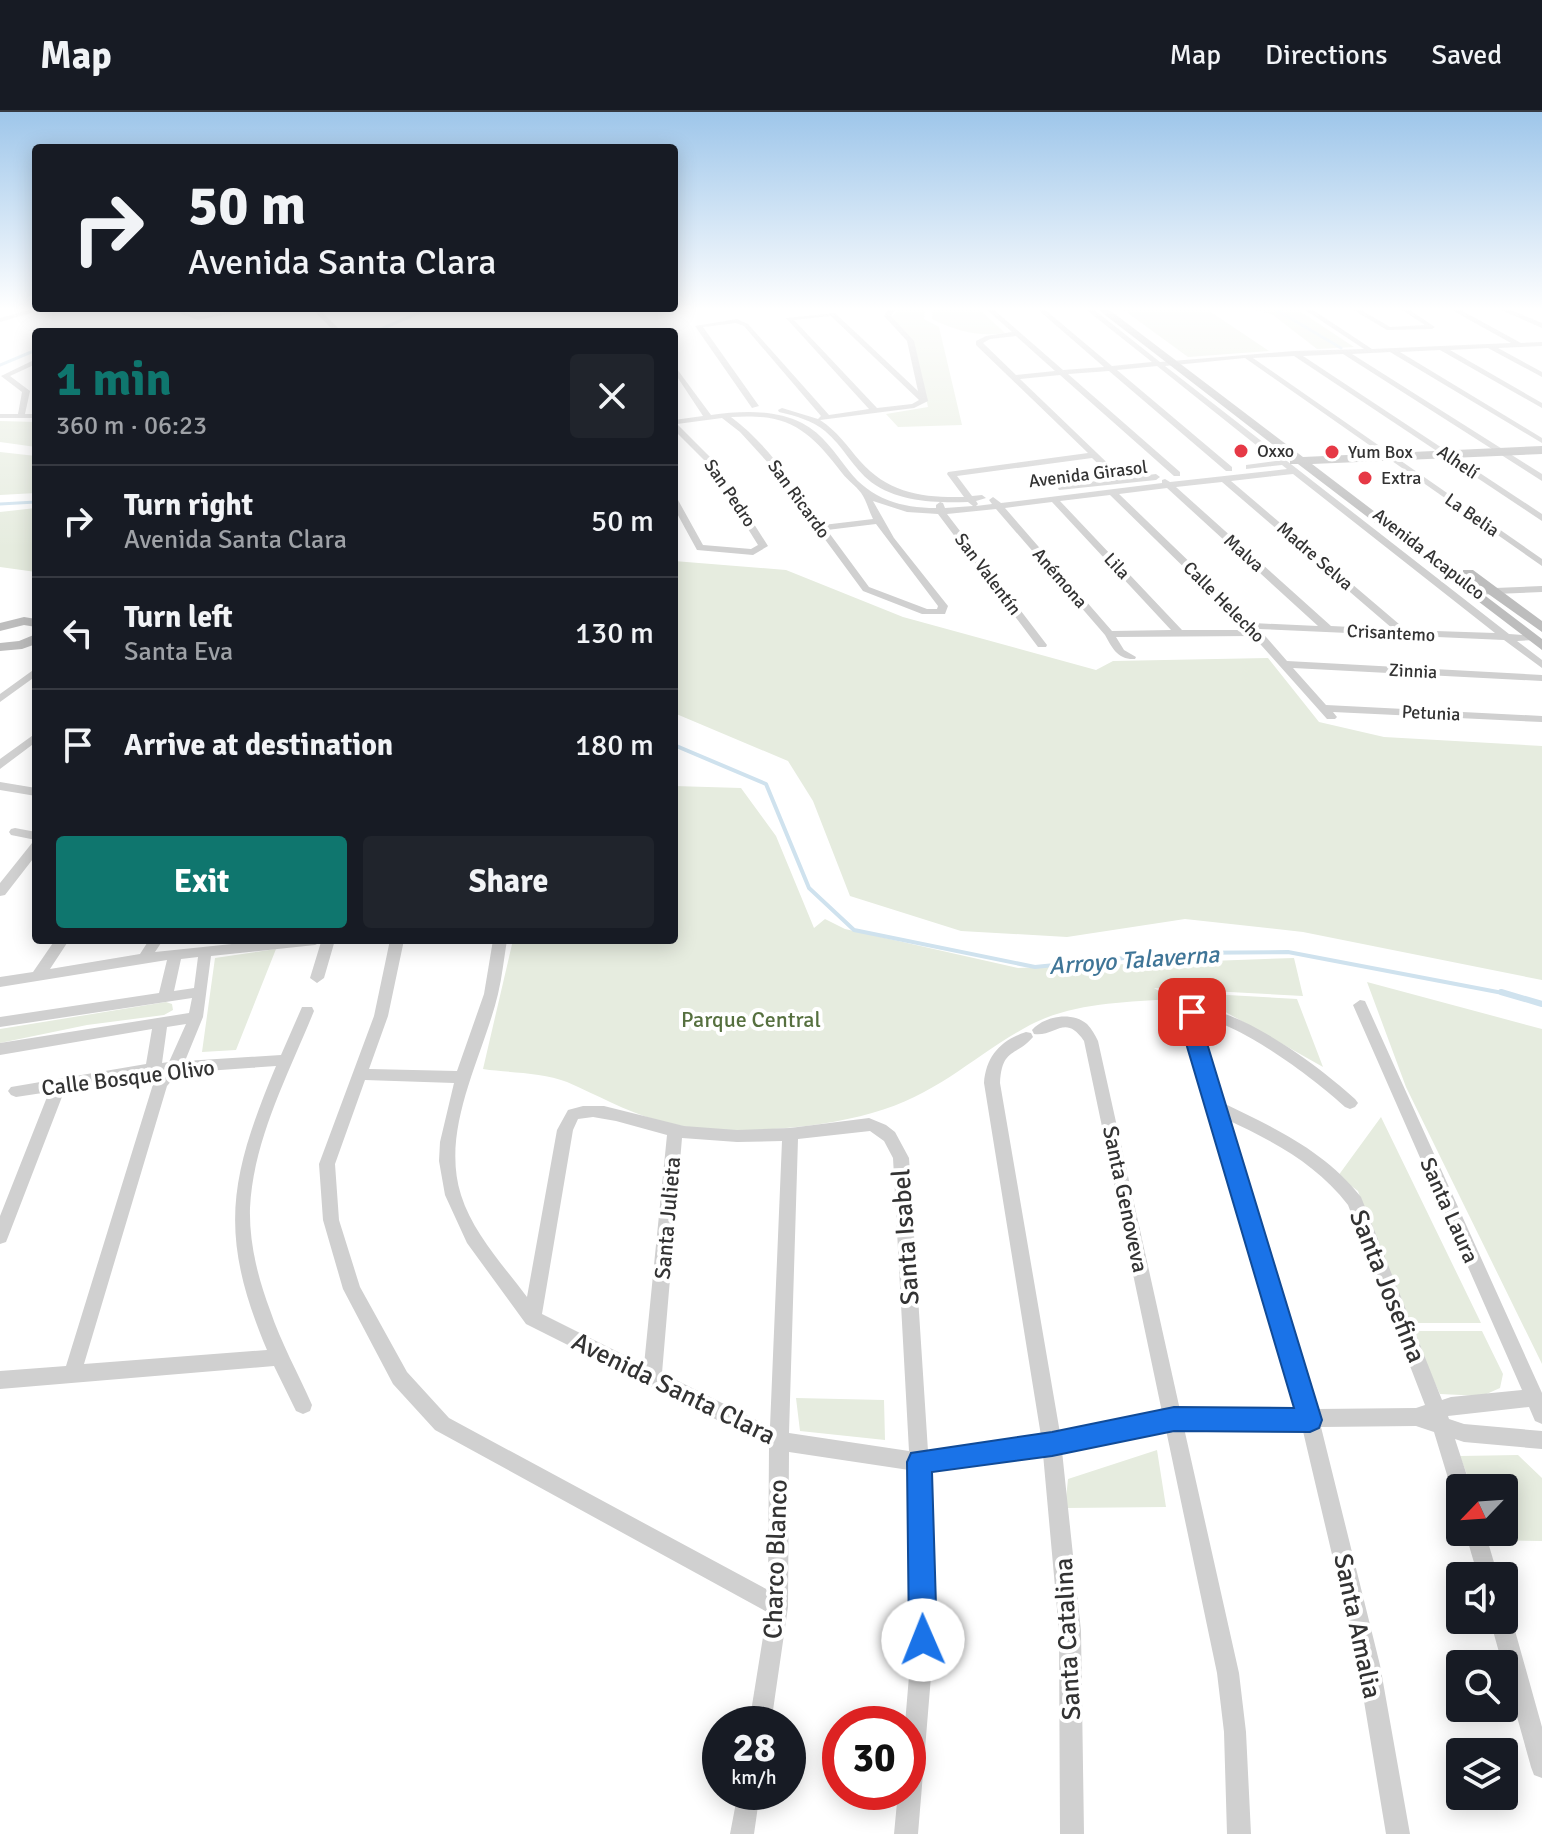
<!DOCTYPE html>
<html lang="en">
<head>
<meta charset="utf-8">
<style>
  :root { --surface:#171b24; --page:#20242c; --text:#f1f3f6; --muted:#9ea1a6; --line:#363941; --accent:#0f766e }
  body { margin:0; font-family:Signika,sans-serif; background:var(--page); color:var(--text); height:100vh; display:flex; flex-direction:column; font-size:30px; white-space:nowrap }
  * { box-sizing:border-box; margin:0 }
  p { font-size:26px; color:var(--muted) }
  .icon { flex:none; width:44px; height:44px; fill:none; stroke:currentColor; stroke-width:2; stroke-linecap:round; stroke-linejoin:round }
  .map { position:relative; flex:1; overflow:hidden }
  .details { position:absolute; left:32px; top:216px; width:646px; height:616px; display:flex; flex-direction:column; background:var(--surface); border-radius:8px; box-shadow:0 4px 20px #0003 }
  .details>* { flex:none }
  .guide { position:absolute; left:32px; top:32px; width:646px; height:168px; border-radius:8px; box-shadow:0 4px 20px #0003; background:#171b24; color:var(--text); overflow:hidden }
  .needle { width:52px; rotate:245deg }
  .buttons { position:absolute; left:1446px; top:1362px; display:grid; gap:16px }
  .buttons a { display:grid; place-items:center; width:72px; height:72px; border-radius:8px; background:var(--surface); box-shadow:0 4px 20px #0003; font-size:40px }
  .speed { position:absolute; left:702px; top:1594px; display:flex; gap:16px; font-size:40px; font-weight:700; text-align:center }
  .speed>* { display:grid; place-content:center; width:104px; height:104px; border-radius:50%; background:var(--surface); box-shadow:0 4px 20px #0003; line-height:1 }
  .speed small { font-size:20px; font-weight:400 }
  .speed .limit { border:12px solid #d22; background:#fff; color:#111 }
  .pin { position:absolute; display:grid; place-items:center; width:68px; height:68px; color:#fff; margin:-34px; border-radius:16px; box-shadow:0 4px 12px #0006 }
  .me { position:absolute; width:88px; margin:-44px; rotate:359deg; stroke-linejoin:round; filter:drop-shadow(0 0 6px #0008) }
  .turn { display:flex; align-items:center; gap:28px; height:168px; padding:0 24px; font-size:36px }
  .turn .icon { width:104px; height:104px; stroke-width:2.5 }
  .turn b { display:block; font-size:56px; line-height:68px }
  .round { display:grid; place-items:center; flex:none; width:84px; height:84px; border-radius:8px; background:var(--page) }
  .summary { display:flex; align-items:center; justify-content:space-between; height:136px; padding:0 24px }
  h1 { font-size:48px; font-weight:700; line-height:60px; color:var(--accent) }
  .cta { display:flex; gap:16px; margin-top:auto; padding:16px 24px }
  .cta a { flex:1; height:92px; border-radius:8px; background:var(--accent); color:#fff; font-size:32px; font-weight:700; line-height:92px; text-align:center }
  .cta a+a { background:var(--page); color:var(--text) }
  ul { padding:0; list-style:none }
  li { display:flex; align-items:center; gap:24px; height:112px; padding:0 24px; border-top:2px solid var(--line) }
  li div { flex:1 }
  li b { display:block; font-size:30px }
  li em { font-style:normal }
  header { display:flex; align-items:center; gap:48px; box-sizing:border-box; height:112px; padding:0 40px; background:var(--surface); border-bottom:2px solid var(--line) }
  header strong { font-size:38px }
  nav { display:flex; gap:44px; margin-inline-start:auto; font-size:28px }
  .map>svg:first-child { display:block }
  .green { fill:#e6ecdf }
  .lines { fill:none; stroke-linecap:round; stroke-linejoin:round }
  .stream-far2 { stroke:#cfe2ee; stroke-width:3 }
  .stream-far1 { stroke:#cfe2ee; stroke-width:4 }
  .stream { stroke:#cfe2ee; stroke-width:6 }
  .street { fill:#d0d0d0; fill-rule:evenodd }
  .secondary { fill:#bdbdbd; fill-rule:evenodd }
  .route { fill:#1a73e8; stroke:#114b97; stroke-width:2 }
  .poi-dot { fill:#e63946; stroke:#fff; stroke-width:3 }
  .labels { text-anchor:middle; stroke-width:8; stroke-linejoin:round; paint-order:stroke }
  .far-poi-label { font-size:18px; fill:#333; stroke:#fff; text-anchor:start }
  .far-street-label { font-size:18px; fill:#333; stroke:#fff }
  .park-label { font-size:22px; fill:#56703f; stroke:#fff }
  .street-label { font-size:22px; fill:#333; stroke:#fff }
  .water-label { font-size:24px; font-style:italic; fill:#3f7597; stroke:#fff }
  .near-street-label { font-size:26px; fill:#333; stroke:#fff }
</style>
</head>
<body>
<header>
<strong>Map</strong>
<nav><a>Map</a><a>Directions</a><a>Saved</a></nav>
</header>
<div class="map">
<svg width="1542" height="1722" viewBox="0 0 1542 1722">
  <rect width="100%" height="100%" fill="#fff"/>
  <path class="green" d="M 901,196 L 925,196 L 924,207 L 939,215 L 962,313 L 898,315 L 886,302 L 928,295 L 913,229 L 890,206 Z
    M 933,196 L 978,196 L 1005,221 C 978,225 957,219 932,207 Z
    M 1121,196 L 1205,196 L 1269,239 L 1188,245 Z
    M 1249,196 L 1295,196 L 1354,235 L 1317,237 L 1273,203 Z
    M 0,309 L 36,310 L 36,335 L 0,330 Z
    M 0,340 L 36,344 L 36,381 L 0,383 Z
    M 36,396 L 36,460 L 0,455 L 0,400 Z
    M 674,449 L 786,458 L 903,505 L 1096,558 L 1113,549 L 1268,546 L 1319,610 L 1384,625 L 1542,634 L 1542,868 L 1303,820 L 1185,807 L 1067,825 L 961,819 L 850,784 L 813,689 L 788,649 L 674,601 Z
    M 674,674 L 741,676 L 776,724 L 814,816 L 825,807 L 845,817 L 1018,856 L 1294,846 L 1303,884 L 1154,876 L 1172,887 C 1125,890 1072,891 1030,913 C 972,944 940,982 872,1001 C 812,1018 716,1026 656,1008 C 625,999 597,983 567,970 C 542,960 509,961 483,957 L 513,828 L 674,828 Z
    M 276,837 L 236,938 L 202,940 L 215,846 Z
    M 1367,870 L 1542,917 L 1542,1252 L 1406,975 Z
    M 1192,881 L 1297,887 L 1323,955 Z
    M 166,890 L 172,892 L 173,898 L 164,903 L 87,913 L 0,931 L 0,917 Z
    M 1381,1005 L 1481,1211 L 1404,1211 L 1358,1079 L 1338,1064 Z
    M 1411,1219 L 1482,1219 L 1503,1262 L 1500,1276 L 1482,1284 L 1440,1282 Z
    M 796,1286 L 884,1288 L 885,1328 L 800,1319 Z
    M 1157,1338 L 1166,1395 L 1065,1396 L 1068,1367 Z
    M 1518,1343 L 1542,1366 L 1542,1429 L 1490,1428 L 1487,1420 L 1504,1420 L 1504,1376 L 1472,1376 L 1460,1344 Z"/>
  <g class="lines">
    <path class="stream-far2" d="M 1273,196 L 1341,236
      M 374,220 L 430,196
      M 0,253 L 36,238
      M 0,392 L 36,390"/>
    <path class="stream-far1" d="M 674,633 L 766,672 L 809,776 L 854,818 L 1035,855 L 1174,841 L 1288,840 L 1508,882"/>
    <path class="stream" d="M 1501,880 L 1542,892"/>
    <path class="street" d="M 36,196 L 48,196 L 0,210 L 0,206 Z
      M 166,196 C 178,196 187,203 198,204 C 212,205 239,196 257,196 L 198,208 Z
      M 311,196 L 318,196 L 342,220 L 335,220 Z
      M 889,196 L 896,196 L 891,204 L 914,229 L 928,289 L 914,296 L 820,308 C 837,319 847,334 860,349 C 888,381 923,386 964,385 L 947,362 L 948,360 L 1088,341 L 976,233 L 976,229 L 986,224 L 1012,220 L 985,196 L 992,196 L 1063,258 L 1104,255 L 1036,196 L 1043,196 L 1112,254 L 1152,250 L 1084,196 L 1092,196 L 1160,250 L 1294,239 L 1364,237 L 1302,196 L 1310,196 L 1372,237 L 1511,231 L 1448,196 L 1457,196 L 1521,231 L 1542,230 L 1542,234 L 1498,236 L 1542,260 L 1542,265 L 1488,236 L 1450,238 L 1542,291 L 1542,296 L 1440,238 L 1400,240 L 1542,326 L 1542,331 L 1390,240 L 1352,242 L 1542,362 L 1542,369 L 1343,242 L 1303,244 L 1542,402 L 1542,409 L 1294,244 L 1253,246 L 1542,447 L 1542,454 L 1245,246 L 1165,254 L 1509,522 L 1535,524 L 1535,528 L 1517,529 L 1542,548 L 1542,556 L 1504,528 L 1259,517 L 1287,549 L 1542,563 L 1542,569 L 1293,556 L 1326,593 L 1542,604 L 1542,610 L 1333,600 L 1337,605 L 1335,607 L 1327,607 L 1253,524 L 1116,525 L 1124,538 L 1136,545 L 1135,547 C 1118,548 1112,536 1105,523 L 996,397 L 947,402 L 1047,533 L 1046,535 L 1038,535 L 938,402 L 907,400 L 873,389 L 894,426 L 948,494 L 945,502 L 922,502 L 863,479 L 771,354 L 740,320 L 722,306 L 677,312 L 713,348 L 768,434 L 753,443 L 697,438 L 674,396 L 674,385 L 678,388 L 703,433 L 751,437 L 758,433 L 707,351 L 674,318 L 674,308 L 703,304 L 674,260 L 674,253 L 711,303 C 741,299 774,297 802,311 C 823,322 835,341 849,359 C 871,387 901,396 936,396 L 936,393 L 940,390 L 943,391 L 945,396 L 973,394 L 968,390 C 935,391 898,390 871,370 C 853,356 843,334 825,319 C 812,308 795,304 779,300 L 778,298 L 782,296 L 818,307 L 821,304 L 744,214 L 736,211 L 703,215 L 759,294 L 752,296 L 695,214 L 737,207 L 748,212 L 829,303 L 869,297 L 786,206 L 835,201 L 918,279 L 907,229 L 884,204 ZM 831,204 L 919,288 L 912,292 L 877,296 L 794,208 ZM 1016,224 L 1055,259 L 1016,263 L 983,231 L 990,227 ZM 1157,254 L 1276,349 L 1246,353 L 1246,357 L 1282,353 L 1287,357 L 1170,370 L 1165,367 L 1162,368 L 1162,371 L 1001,391 L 993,385 L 989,388 L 992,392 L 976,394 L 978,392 L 976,389 L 986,386 L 982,383 L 972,384 L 957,364 L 1092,346 L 1114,367 L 1062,373 L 1058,376 L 1059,378 L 1156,368 L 1160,365 L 1156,362 L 1123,366 L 1020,267 L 1060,263 L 1174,364 L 1180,364 L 1180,360 L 1068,262 L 1109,259 L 1226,359 L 1232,359 L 1232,355 L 1117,258 ZM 731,305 C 789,301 808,317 842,361 C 848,369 859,376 863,384 C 867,391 869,399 873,407 L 823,413 C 795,375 769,333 731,305 ZM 1293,362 L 1495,521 L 1406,518 L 1231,369 ZM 1222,370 L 1393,517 L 1331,514 L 1176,375 ZM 1167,376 L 1318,514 L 1253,511 L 1119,382 ZM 1110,383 L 1246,516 L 1248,518 L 1182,518 L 1060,389 ZM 1052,390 L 1171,518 L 1112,519 L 1005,396 ZM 876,412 L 938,494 L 937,497 L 927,497 L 869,475 L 827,418 Z
      M 1350,196 L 1358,196 L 1390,215 L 1425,213 L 1399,196 L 1407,196 L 1435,215 L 1432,217 L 1387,218 Z
      M 1497,196 L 1506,196 L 1542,211 L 1542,216 Z
      M 626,218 L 650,218 L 653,220 L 623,220 Z
      M 36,247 L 36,252 L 10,264 L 30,279 L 25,302 L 36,302 L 36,306 L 0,306 L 0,302 L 18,302 L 22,280 L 1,264 Z
      M 1542,474 L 1542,480 L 1470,483 L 1465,480 L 1470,477 Z
      M 36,556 L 36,564 L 0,590 L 0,582 Z
      M 36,621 L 36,630 L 0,657 L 0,647 Z
      M 0,670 L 36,676 L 36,684 L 0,678 Z
      M 15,716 L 36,720 L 36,728 L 11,723 L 9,720 L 11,717 Z
      M 36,730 L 36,743 L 5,783 L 0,784 L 0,771 L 32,731 Z
      M 55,828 L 69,828 L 50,857 L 140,842 L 149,828 L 163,828 L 155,840 L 270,828 L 335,828 L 324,866 L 317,871 L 310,866 L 321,830 L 315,833 L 211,844 L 203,905 L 185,949 L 281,943 L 302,895 L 312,895 L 314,899 C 289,961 253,1028 250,1096 C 249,1131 258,1166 270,1198 C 281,1231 298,1261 312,1293 L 310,1299 L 303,1302 L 296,1299 L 274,1254 L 0,1277 L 0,1259 L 66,1254 L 154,969 L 148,963 L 65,977 L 8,1125 L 6,1130 L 0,1132 L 0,1104 L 49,980 L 16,985 L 11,983 L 8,979 L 11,975 L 146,952 L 152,917 L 0,943 L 0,931 L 189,901 L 192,886 L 0,915 L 0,905 L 159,881 L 167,848 L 0,875 L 0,865 L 33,860 ZM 198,845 L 194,876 L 174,879 L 181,847 ZM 186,912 L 169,950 L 162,951 L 167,915 ZM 276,954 C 229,1067 218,1122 267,1238 L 84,1252 L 167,974 L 178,961 Z
      M 390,828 L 404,828 L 388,904 L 369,957 L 457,959 L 484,882 L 493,828 L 507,828 C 504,846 502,865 498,882 C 483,945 440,1017 461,1083 C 473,1121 503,1153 527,1185 L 557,1018 L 568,998 L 583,994 L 604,994 L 684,1014 L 737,1018 L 790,1016 L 869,1006 L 886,1013 L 895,1020 L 909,1046 L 928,1339 L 1041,1324 L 984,971 C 986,944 1001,928 1026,920 L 1031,921 L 1033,925 C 1016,945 1002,935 1000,971 L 1060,1321 L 1162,1300 L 1084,929 C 1065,901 1056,925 1034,922 L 1032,918 C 1044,904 1072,899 1087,912 C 1092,917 1095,923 1098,929 L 1180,1298 L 1297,1297 L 1206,994 L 1183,901 L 1185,897 C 1229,886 1323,957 1355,987 L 1358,991 L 1355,995 L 1350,997 L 1345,995 C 1316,968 1237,908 1198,906 L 1221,990 C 1273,1015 1324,1038 1361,1085 L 1442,1288 L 1451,1285 L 1522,1278 L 1353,893 L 1360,888 L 1365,889 L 1542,1281 L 1542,1312 L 1535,1309 L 1529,1295 L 1448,1304 L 1449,1307 L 1464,1312 L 1542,1319 L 1542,1337 L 1464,1330 L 1455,1327 L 1471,1376 L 1460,1376 L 1460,1385 L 1454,1383 L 1451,1376 L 1434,1320 L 1416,1314 L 1321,1315 L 1380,1553 L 1410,1722 L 1386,1722 L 1358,1553 L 1302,1315 L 1184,1316 L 1239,1561 L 1246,1620 L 1251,1722 L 1227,1722 L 1224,1620 L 1217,1561 L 1166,1318 L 1062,1339 L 1081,1519 L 1084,1722 L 1060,1722 L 1059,1519 L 1043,1342 L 929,1358 L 934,1528 L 918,1722 L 894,1722 L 898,1680 L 908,1680 L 908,1612 L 905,1612 L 912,1528 L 909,1358 L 789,1340 L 788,1495 L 771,1612 L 749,1612 L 767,1500 L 435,1318 L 393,1272 L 374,1236 L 343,1177 L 323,1108 L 319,1052 L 374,904 ZM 365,968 L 454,971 L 440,1030 L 439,1049 L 445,1083 L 467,1131 L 526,1212 L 769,1334 L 768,1478 L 449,1306 L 407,1260 L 360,1175 L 339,1108 L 335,1052 ZM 593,1005 L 616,1009 L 667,1023 L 644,1253 L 542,1202 L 573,1018 L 578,1007 ZM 1226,1007 C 1272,1029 1316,1051 1348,1093 L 1425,1293 L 1416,1296 L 1316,1297 ZM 870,1019 L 884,1029 L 893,1046 L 909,1339 L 789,1321 L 798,1027 ZM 682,1026 L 737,1030 L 782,1029 L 770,1315 L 662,1261 Z
      M 1465,1420 L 1485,1420 L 1498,1464 L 1478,1464 Z
      M 1504,1499 L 1508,1501 L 1512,1508 L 1542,1615 L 1542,1666 L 1534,1663 L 1531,1655 L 1490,1508 L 1504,1508 Z
      M 738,1680 L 760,1680 L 754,1722 L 730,1722 Z"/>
    <path class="secondary" d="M 1096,196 L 1107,196 L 1303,345 L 1542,334 L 1542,342 L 1312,352 L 1542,527 L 1542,538 L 1298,352 L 1290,352 L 1290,346 Z
      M 1463,458 L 1473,458 L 1542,509 L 1542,520 L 1463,464 Z
      M 24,505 L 36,507 L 36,515 L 24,513 L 0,519 L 0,511 Z
      M 36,522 L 36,532 L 22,537 L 0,539 L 0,531 L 19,529 Z"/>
  </g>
  <linearGradient id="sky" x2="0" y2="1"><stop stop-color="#9ec6ea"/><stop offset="0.45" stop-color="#fff"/><stop offset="1" stop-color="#fff" stop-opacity="0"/></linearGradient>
  <rect width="1542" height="437" fill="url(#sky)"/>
  <path class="route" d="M 1192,893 L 1202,900 L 1199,905 L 1322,1308 L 1319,1316 L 1310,1320 L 1174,1319 L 1052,1344 L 932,1360 L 937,1528 L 933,1538 L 923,1542 L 913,1538 L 909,1528 L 907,1350 L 911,1341 L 1052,1320 L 1174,1295 L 1294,1296 L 1183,921 L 1180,904 L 1186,895 Z"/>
  <g class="poi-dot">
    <circle cx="1241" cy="339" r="8"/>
    <circle cx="1332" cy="340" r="8"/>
    <circle cx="1365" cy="366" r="8"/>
  </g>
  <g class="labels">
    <g class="far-poi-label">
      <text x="1257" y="345">Oxxo</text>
      <text x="1348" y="346">Yum Box</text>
      <text x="1381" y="372">Extra</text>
    </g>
    <g class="far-street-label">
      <text transform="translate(1458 350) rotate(34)" y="6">Alhelí</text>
      <text transform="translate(1088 362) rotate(-7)" y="6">Avenida Girasol</text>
      <text transform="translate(730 381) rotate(56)" y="6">San Pedro</text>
      <text transform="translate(799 387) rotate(54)" y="6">San Ricardo</text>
      <text transform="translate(1472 403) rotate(35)" y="6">La Belia</text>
      <text transform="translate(1244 441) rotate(42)" y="6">Malva</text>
      <text transform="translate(1429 442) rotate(38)" y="6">Avenida Acapulco</text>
      <text transform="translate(1315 444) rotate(41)" y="6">Madre Selva</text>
      <text transform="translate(1117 454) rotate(47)" y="6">Lila</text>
      <text transform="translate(988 462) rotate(53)" y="6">San Valentín</text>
      <text transform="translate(1060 466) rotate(49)" y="6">Anémona</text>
      <text transform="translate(1224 490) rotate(45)" y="6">Calle Helecho</text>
      <text transform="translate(1391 521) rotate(3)" y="6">Crisantemo</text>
      <text transform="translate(1413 559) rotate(3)" y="6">Zinnia</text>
      <text transform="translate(1431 601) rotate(3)" y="6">Petunia</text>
    </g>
    <g class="park-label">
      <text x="751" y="915">Parque Central</text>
    </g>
    <g class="street-label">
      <text transform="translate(128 965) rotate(-7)" y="8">Calle Bosque Olivo</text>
      <text transform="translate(1126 1087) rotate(78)" y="8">Santa Genoveva</text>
      <text transform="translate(1450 1098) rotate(66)" y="8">Santa Laura</text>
      <text transform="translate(667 1106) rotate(-85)" y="8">Santa Julieta</text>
    </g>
    <g class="water-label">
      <text transform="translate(1134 848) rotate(-4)" y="8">Arroyo Talaverna</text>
    </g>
    <g class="near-street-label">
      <text transform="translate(905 1125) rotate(-94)" y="9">Santa Isabel</text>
      <text transform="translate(1388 1174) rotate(68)" y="9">Santa Josefina</text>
      <text transform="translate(674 1276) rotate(26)" y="9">Avenida Santa Clara</text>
      <text transform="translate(775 1447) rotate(-88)" y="9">Charco Blanco</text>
      <text transform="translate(1358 1514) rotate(78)" y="9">Santa Amalia</text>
      <text transform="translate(1067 1527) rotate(-93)" y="9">Santa Catalina</text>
    </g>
  </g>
</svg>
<div class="buttons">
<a><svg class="needle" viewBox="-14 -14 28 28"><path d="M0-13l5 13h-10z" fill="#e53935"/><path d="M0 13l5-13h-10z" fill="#9ea1a6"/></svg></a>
<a><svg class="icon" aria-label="sound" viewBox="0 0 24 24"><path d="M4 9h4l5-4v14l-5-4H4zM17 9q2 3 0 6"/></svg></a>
<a><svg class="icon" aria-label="search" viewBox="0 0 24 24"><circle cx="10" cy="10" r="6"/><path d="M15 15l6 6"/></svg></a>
<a><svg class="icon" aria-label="layers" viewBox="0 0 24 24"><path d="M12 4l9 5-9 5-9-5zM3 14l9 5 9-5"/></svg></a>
</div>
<div class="speed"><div>28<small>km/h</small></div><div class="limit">30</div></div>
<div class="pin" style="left:1192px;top:900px;background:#d93025"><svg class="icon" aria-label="arrive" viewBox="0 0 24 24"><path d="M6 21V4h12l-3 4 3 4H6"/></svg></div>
<svg class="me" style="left:923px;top:1528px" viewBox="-20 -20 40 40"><circle r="19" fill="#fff"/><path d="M0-13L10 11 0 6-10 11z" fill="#1a73e8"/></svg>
<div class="guide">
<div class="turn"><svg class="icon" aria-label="right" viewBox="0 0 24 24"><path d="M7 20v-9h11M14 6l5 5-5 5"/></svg><div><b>50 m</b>Avenida Santa Clara</div></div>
</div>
<section class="details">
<div class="summary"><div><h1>1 min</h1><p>360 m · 06:23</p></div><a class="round"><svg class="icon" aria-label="close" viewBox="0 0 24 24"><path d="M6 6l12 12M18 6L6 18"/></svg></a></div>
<ul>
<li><svg class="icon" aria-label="right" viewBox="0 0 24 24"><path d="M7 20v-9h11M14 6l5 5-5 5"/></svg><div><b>Turn right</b><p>Avenida Santa Clara</p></div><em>50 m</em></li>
<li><svg class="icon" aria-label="left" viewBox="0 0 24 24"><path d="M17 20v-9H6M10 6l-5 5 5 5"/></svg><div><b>Turn left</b><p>Santa Eva</p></div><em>130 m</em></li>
<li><svg class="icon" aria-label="arrive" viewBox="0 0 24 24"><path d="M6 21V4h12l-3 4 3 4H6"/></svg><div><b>Arrive at destination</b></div><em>180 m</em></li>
</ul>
<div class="cta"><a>Exit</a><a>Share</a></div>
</section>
</div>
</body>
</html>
